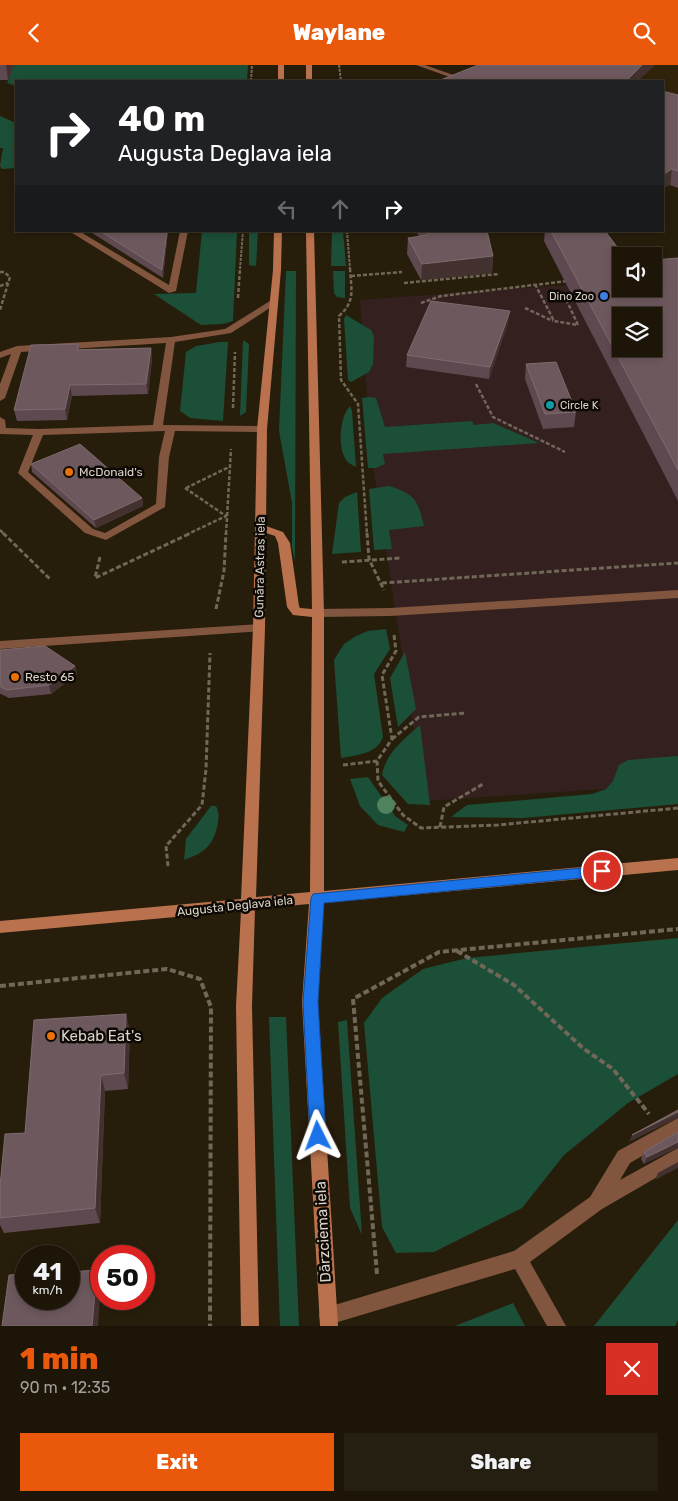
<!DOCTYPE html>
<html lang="en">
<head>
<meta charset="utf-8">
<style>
  :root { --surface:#1d1608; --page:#251f12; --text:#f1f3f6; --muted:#a09f9c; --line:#3b3529; --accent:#ea580c }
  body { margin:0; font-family:Rubik,sans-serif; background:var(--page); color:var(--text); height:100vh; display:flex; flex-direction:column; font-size:19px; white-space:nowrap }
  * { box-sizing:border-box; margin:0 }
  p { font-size:16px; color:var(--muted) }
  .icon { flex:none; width:28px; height:28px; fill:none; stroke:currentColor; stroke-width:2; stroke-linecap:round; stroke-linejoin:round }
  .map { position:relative; height:1261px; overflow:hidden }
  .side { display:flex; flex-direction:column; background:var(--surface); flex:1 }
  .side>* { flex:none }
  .hud { position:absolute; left:15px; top:15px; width:649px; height:152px; border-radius:0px; box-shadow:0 2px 8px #0003,0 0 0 1px var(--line); background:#202124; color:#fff; overflow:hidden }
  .controls { position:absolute; left:612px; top:182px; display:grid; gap:10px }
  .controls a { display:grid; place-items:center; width:50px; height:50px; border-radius:0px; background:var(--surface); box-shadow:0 2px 8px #0003,0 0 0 1px var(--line); font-size:25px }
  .speed { position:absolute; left:15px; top:1180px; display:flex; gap:10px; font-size:25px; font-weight:700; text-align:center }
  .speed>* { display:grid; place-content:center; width:65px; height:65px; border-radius:50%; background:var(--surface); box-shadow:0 2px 8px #0003,0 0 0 1px var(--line); line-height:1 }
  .speed small { font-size:12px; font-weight:400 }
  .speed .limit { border:8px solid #d22; background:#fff; color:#111 }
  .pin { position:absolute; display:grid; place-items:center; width:42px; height:42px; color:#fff; margin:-21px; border:2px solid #fff; border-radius:50%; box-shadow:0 1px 5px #0007 }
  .me { position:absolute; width:55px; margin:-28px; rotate:357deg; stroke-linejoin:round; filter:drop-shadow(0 0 4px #0008) }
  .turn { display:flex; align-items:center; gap:18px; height:105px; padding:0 20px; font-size:22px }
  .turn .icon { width:65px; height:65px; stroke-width:2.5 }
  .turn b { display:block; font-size:35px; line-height:42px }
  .lanes { display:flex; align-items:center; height:48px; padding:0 20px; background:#0003; justify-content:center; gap:25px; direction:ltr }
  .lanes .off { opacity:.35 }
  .round { display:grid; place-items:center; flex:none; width:52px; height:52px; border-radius:0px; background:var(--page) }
  .head { display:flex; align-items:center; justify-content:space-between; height:85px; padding:0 20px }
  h1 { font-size:30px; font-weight:800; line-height:38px; color:var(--accent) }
  .cta { display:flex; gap:10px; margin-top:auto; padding:10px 20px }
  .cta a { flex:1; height:58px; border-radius:0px; background:var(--accent); color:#fff; font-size:20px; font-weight:800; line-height:58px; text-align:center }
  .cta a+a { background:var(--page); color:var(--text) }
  header { display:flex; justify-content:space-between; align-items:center; height:65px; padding:0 20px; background:var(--accent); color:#fff; font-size:22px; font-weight:800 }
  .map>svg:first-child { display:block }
  .commercial { fill:#33201f; fill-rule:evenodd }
  .built { fill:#31230a }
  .green { fill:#1c4f37 }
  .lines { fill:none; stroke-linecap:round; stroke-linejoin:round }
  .path-far3 { stroke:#706758; stroke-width:2; stroke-dasharray:3 1; stroke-linecap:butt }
  .path-far2 { stroke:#706758; stroke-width:2.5; stroke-dasharray:4 2; stroke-linecap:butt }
  .path-far1 { stroke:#706758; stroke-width:3; stroke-dasharray:5 2.5; stroke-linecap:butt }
  .path { stroke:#706758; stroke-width:4; stroke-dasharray:6 3; stroke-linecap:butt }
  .lane { fill:#81553e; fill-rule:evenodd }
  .street { fill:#81553e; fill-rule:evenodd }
  .secondary { fill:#b9724d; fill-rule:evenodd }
  .tree { fill:#4f835f }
  .wall { fill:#5f4950 }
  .shaded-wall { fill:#43312f }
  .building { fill:#6d585d; stroke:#7e6b6e; fill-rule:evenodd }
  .route { fill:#1a73e8; stroke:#114b97 }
  .shop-dot { fill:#3f7fe0; stroke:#0c0803; stroke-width:2 }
  .culture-dot { fill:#0f9aa8; stroke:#0c0803; stroke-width:2 }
  .food-dot { fill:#e8710a; stroke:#0c0803; stroke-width:2 }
  .labels { text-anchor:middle; stroke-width:5; stroke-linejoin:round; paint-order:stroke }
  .far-poi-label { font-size:11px; fill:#dbd3c9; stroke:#0c0803; text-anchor:end }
  .poi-label { font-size:12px; fill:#dbd3c9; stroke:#0c0803; text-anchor:start }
  .street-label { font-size:12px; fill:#dbd3c9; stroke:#0c0803 }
  .near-poi-label { font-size:15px; fill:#dbd3c9; stroke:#0c0803; text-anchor:start }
  .near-street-label { font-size:15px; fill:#dbd3c9; stroke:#0c0803 }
</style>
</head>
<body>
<header><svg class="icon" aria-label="back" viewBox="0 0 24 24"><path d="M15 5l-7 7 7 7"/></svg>Waylane<svg class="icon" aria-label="search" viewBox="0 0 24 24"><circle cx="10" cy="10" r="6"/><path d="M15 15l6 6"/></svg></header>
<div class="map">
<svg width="678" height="1261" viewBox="0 0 678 1261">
  <rect width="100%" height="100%" fill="#271d0b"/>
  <path class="commercial" d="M 678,212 L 678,719 L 425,736 L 371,388 L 360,235 L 621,216 L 621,224 L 654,224 ZM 621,251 L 654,251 L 654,284 L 621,284 Z"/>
  <path class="built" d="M 586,0 L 678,0 L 678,77 L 663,72 L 662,16 L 567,16 Z"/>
  <path class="green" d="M 5,0 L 248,0 L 247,16 L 16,16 L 16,21 L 7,18 L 12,5 Z
    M 0,51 L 16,58 L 16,103 L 2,104 L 0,101 L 3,83 L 0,83 Z
    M 202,166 L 237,166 L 233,256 L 223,259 L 201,260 L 154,229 L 196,228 Z
    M 249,166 L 258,166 L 256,201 L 249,200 Z
    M 332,166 L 343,166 L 346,201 L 331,201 Z
    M 286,206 L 296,206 L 295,496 L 292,483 L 292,438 L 279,366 Z
    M 333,206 L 345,206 L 345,233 L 337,232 L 334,228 Z
    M 346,250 L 371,265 L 374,271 L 373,299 L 369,307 L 351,317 L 348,315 L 344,254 Z
    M 243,275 L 249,279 L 246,347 L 240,351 Z
    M 220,277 L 228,277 L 223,356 L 190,353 L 180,346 L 186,287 L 196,281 Z
    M 369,332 L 376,333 L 385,362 L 472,356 L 474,360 L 493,358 L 539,378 L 383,389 L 385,399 L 376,403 L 368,403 L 362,333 Z
    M 350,341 L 352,346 L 356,402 C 350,399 346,397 344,391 C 338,379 340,351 350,341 Z
    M 389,421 C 415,429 418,435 424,461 L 389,465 L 392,484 L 374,485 L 369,424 Z
    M 357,427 L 361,487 L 332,489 L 339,438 L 345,432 Z
    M 386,564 L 390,584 L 374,609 L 383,672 C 377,689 357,690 341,693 L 334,595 L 344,579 L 356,571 L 368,566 Z
    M 405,587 L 416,644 L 398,662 L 390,613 Z
    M 420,660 L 430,740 L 408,739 L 382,710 C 386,688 403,675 420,660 Z
    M 678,691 L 678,739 L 523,753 L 451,752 L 467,740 L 592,729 L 606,724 L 613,716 L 619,700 L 628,695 Z
    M 368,712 L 395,751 L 408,760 L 404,767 L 378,760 L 360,741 L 350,714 Z
    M 211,741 L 216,741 C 222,750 216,772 209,780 C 203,788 192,792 184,795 L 186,774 Z
    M 678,873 L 678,1009 L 628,1038 L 564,1090 L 522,1143 L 434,1187 L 396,1188 L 382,1162 L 364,958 L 382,933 L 423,904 L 467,893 Z
    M 269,952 L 286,952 L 299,1261 L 280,1261 Z
    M 347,955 L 362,1170 L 350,1143 L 338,957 Z
    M 678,1155 L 678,1255 L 675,1261 L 594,1261 Z
    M 513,1238 L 525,1261 L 455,1261 Z"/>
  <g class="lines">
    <path class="path-far3" d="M 339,0 L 341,16
      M 251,16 L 252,0
      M 347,166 L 350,204
      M 240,204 L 243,166"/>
    <path class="path-far2" d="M 350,203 C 351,224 356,236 339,251 L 341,315 L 358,339 L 367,469
      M 0,207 L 4,207 L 10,212 L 0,245
      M 351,211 L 402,207
      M 404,218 L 499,209
      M 535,219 L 554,256 L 578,260 L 566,234
      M 0,221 L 8,218
      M 238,233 L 240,203
      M 421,238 L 441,231 L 568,216
      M 525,243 L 553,256
      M 476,319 L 493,352 L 565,387
      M 233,343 L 235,287
      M 185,423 L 226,451 L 188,469
      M 186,423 L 229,402
      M 0,465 L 4,469
      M 226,469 L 231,384"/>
    <path class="path-far1" d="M 3,468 L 51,515
      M 367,468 L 369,494 L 384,525
      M 100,492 L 95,513 L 191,468
      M 342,497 L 401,493
      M 382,518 L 678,498
      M 216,544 L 224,506 L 226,468
      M 394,570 L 396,586 L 382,610 L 392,674 L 377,696 L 378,716 L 403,750 L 421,763 L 498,760 L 678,743
      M 392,674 L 419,652 L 466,648
      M 343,700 L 377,696
      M 440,762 L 444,742 L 483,719
      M 168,801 L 166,781 L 202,740 L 206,704 L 210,588"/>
    <path class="path" d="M 457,886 L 514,920 L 584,984 L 613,1004 L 649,1049
      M 0,921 L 167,904 L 200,914 L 211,942 L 210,1261
      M 377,1209 L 353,934 L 439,887 L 678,864"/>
    <path class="lane" d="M 416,0 L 425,0 L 470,16 L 461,16 Z
      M 69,166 L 79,166 L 169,220 L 180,166 L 188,166 L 176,226 L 169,228 Z
      M 273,234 L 276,235 L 276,239 L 231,268 L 175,277 L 163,360 L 262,361 L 267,364 L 262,367 L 175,366 L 169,392 L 165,442 L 106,475 L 85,468 L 18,408 L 33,370 L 0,369 L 0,352 L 5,355 L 6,363 L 39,364 L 153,360 L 166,278 L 21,287 L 5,333 L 0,336 L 0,319 L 11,289 L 0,293 L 0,287 L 17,281 L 171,272 L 225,264 ZM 165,366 L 159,392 L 156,439 L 105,468 L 93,464 L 28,407 L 43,370 Z
      M 678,1053 L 678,1070 L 630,1098 L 620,1115 L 678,1083 L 678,1100 L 602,1144 L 530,1197 L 566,1261 L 547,1261 L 515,1204 L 328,1260 L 321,1258 L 319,1251 L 321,1244 L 328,1242 L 514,1186 L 590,1132 L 618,1086 Z"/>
    <path class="street" d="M 678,525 L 678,533 L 390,551 L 318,552 L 312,548 L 318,544 L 390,543 Z
      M 259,559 L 263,560 L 265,563 L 263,566 L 0,584 L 0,576 Z"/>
    <path class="secondary" d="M 278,0 L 284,0 L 284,16 L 278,16 Z
      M 306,0 L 312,0 L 312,16 L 306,16 Z
      M 274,166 L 282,166 L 281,205 L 267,364 L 266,461 L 283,467 L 290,478 L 299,541 L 300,543 L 312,544 L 306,166 L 314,166 L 324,548 L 324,826 L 678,793 L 678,805 L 324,838 L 318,937 L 338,1261 L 320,1261 L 302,937 L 309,839 L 255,844 L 252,941 L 259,1261 L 241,1261 L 236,941 L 241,846 L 0,868 L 0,856 L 241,834 L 253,563 L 257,364 L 273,205 ZM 266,468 L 275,471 L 278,478 L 287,542 L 293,550 L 312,552 L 310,827 L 256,832 L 265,563 Z"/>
  </g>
  <circle class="tree" cx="386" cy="740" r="9"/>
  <path class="wall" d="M 0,0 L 14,0 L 8,15 L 0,15 Z
    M 678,30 L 678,123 L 670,120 Z
    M 89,166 L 168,166 L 163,213 Z
    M 416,166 L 487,166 L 493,191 L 492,208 L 421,215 L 407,189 L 408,173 L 419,171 Z
    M 545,166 L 605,166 L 621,224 L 678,193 L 678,436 L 544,176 Z
    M 508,258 L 489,314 L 406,302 L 407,290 Z
    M 78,279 L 79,284 L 151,283 L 152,294 L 148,329 L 72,331 L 67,355 L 17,356 L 14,345 Z
    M 526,299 L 576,347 L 574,362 L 543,364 L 525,314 Z
    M 31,399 L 142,433 L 143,441 L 96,463 L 32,407 Z
    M 0,585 L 75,601 L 77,609 L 51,629 L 9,633 L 1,629 L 0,629 Z
    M 130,965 L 128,1024 L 105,1026 L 100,1158 L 4,1168 L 0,1160 L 0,1121 L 25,1068 Z
    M 678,1067 L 644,1099 L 641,1094 L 644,1087 Z"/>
  <path class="shaded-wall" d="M 6,0 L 14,0 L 8,15 Z
    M 642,0 L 655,0 L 638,16 L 626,16 Z
    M 672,104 L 670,120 L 662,124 L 662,110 Z
    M 167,166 L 168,166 L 163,213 L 162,205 Z
    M 493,191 L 492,208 L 421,215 L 422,199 Z
    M 510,246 L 508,258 L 489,314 L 490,302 Z
    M 151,283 L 152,294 L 148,329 L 146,319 Z
    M 70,320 L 72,331 L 67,355 L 65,344 Z
    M 142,433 L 143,441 L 96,463 L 94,455 Z
    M 75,601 L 77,609 L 51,629 L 49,620 Z
    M 126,949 L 130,965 L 128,1024 L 124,1008 Z
    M 101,1010 L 105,1026 L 100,1158 L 95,1143 Z
    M 678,1047 L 678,1053 L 629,1077 L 632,1070 Z
    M 678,1077 L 678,1083 L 644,1099 L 647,1092 Z
    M 678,1097 L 678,1103 L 655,1115 L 658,1108 Z
    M 97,1205 L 101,1217 L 98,1261 L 92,1261 Z"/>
  <path class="building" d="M 478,0 L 642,0 L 627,15 L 632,16 L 438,16 Z
    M 662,26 L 678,30 L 678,106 L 672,104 L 662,110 Z
    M 100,166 L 167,166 L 162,205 Z
    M 426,166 L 487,166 L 493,191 L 422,199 L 408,173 L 428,170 Z
    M 551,166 L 605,166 L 624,191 L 621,191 L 621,224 L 654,224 L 654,195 L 678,193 L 678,405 ZM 621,251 L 654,251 L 654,284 L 621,284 Z
    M 431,236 L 510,246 L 490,302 L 407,290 Z
    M 78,279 L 77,285 L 151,283 L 146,319 L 70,320 L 65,344 L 14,345 L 31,280 Z
    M 556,297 L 576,347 L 545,349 L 526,299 Z
    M 80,379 L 142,433 L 94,455 L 31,399 Z
    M 45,581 L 75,601 L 49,620 L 6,625 L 0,621 L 0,585 Z
    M 126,949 L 124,1008 L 101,1010 L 95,1143 L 0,1153 L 0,1121 L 5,1069 L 25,1068 L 34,955 Z
    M 678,1045 L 678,1047 L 632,1070 Z
    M 678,1067 L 678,1077 L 647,1092 L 644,1087 Z
    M 97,1205 L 92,1261 L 2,1261 L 9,1210 L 26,1209 L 26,1234 L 69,1234 L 69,1207 Z"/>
  <path class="route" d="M 602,801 L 606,802 L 608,806 L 606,810 L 602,811 L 324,838 L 318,937 L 326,1071 L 323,1076 L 318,1079 L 313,1076 L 310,1071 L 303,937 L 311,833 L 313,829 Z"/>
  <circle class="shop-dot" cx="604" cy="231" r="5"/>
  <circle class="culture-dot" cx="550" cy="340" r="5"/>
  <g class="food-dot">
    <circle cx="69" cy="407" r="5"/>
    <circle cx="15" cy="612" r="5"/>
    <circle cx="51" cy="971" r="5"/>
  </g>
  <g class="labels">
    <g class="far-poi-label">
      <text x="594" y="235">Dino Zoo</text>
      <text x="560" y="344" text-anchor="start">Circle K</text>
    </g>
    <g class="poi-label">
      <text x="79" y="411">McDonald's</text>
      <text x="25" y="616">Resto 65</text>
    </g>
    <g class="street-label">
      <text transform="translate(260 502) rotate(-89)" y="4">Gunāra Astras iela</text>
      <text transform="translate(235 841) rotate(-6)" y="4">Augusta Deglava iela</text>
    </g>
    <g class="near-poi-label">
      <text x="61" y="976">Kebab Eat's</text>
    </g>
    <g class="near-street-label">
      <text transform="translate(323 1167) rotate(-93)" y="5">Dārzciema iela</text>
    </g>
  </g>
</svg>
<div class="controls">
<a><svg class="icon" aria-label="sound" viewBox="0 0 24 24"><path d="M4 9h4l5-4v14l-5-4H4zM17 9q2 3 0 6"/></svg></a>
<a><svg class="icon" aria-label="layers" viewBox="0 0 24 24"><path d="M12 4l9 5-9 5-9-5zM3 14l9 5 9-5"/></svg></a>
</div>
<div class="speed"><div>41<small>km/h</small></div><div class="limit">50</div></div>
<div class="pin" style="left:602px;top:806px;background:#d93025"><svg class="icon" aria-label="arrive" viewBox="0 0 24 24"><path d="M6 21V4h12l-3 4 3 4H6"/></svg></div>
<svg class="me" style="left:318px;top:1071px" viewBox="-20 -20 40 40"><path d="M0-17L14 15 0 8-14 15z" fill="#1a73e8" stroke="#fff" stroke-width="4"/></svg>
<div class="hud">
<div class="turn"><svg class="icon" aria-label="right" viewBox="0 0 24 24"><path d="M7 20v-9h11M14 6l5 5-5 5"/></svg><div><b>40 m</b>Augusta Deglava iela</div></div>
<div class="lanes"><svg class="icon off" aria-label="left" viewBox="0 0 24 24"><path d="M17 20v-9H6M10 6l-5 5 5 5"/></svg><svg class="icon off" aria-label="ahead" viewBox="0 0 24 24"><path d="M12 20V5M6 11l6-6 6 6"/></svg><svg class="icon" aria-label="right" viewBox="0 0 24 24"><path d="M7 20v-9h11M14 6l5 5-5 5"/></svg></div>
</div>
</div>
<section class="side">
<div class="head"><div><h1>1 min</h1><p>90 m · 12:35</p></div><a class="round" style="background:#d93025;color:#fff"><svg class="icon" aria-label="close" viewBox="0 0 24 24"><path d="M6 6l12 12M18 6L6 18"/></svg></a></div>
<div class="cta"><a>Exit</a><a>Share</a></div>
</section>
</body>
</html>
